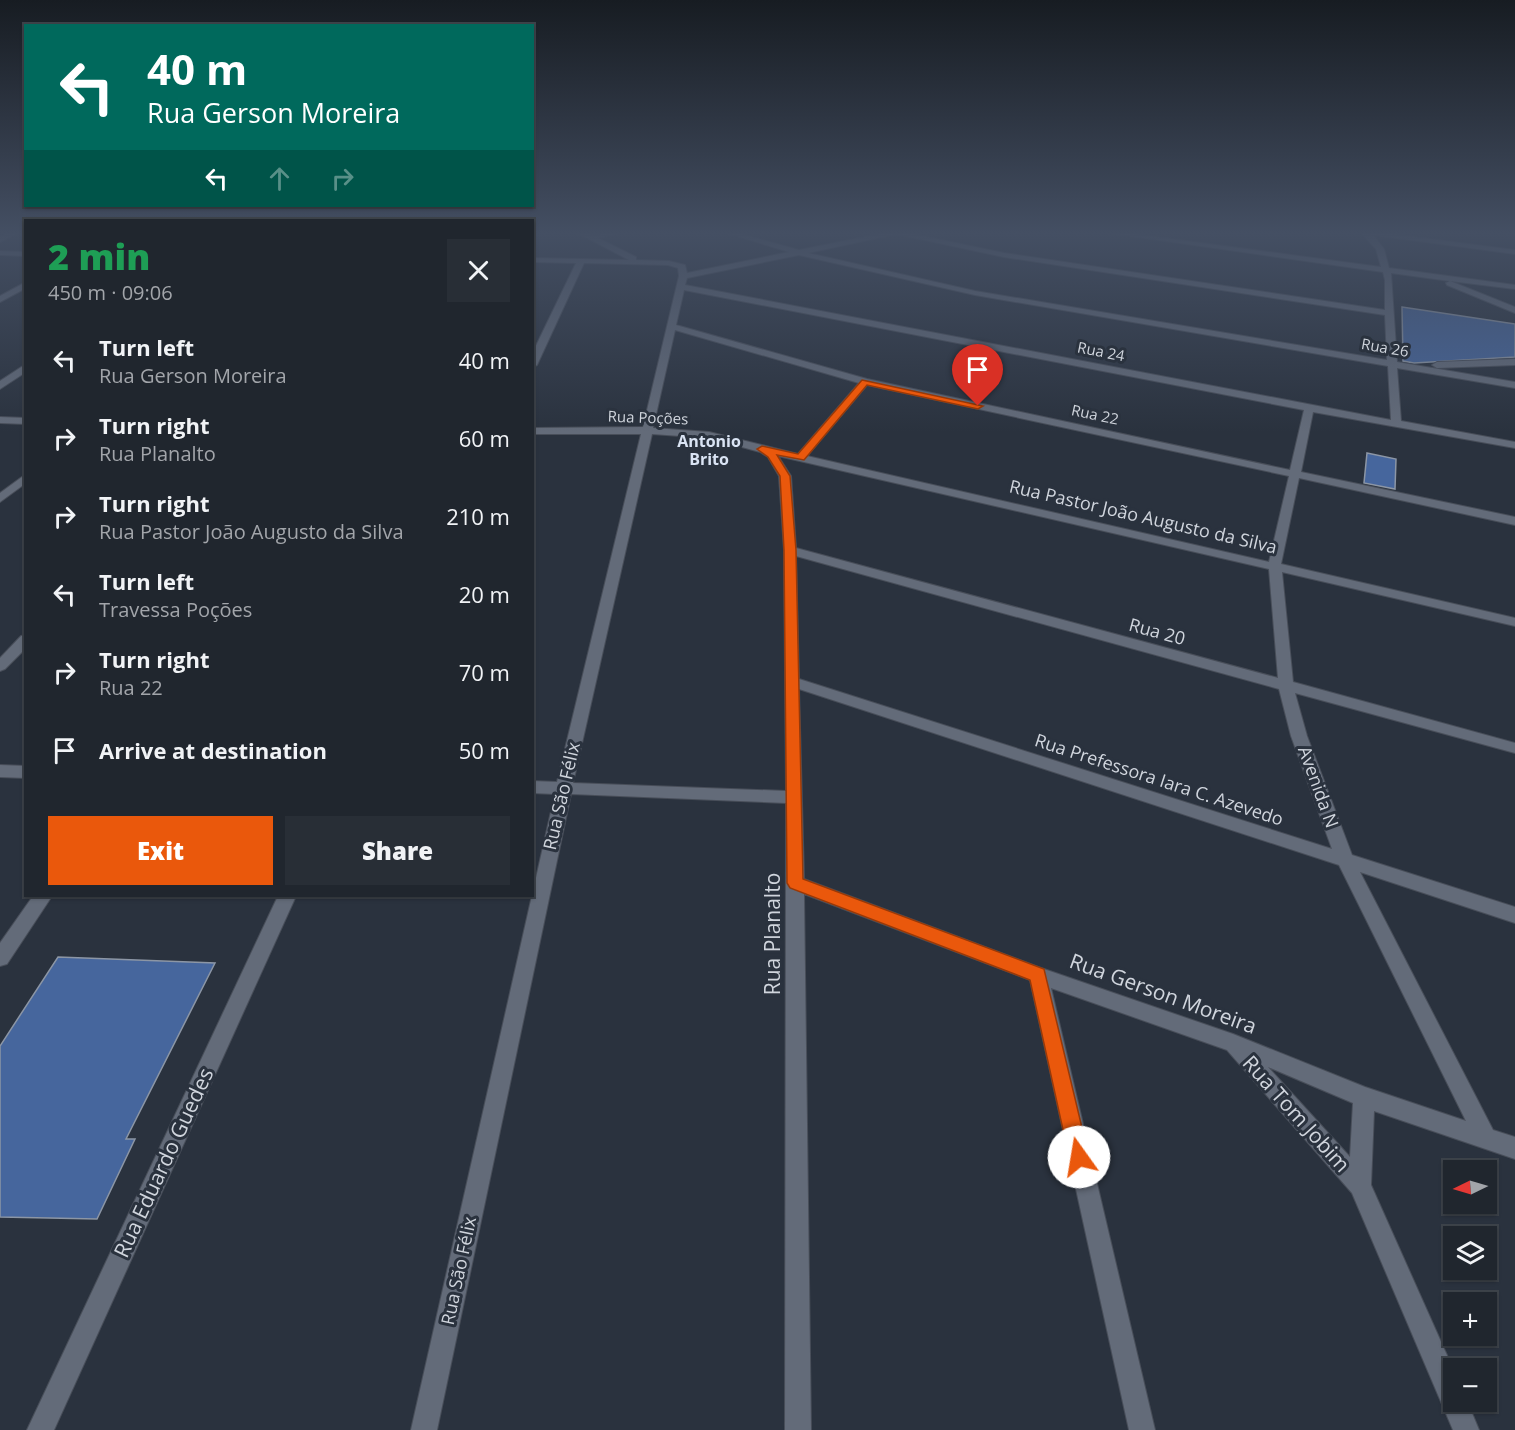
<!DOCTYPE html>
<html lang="en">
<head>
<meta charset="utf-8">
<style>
  :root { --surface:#20262e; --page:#282e36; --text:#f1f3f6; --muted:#a2a5aa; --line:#3d434a; --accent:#ea580c }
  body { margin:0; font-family:"Open Sans",sans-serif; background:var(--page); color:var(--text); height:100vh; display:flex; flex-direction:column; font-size:22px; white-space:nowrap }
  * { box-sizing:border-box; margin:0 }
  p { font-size:20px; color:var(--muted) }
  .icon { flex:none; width:33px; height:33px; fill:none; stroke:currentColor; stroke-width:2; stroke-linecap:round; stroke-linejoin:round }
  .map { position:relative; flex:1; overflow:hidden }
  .drawer { position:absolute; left:24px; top:219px; width:510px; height:678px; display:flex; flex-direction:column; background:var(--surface); border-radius:0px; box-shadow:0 2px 4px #0004,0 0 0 2px var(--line) }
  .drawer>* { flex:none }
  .banner { position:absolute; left:24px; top:24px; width:510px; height:183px; border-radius:0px; box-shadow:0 2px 4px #0004,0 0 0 2px var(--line); background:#00695c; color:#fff; overflow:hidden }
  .needle { width:39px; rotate:265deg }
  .fabs { position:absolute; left:1443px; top:1160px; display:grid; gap:12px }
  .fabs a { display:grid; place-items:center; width:54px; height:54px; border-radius:0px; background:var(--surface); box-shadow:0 2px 4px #0004,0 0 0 2px var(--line); font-size:30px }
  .pin { position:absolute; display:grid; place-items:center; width:51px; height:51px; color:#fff; margin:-62px -26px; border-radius:50% 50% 50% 0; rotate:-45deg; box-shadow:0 0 6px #0007 }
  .pin .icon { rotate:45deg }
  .me { position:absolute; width:66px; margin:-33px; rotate:347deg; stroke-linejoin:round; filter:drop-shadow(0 0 4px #0008) }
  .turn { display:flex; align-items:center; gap:21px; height:126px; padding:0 24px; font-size:27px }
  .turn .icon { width:78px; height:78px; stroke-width:2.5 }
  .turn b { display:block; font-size:42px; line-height:51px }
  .lanes { display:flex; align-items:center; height:57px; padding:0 24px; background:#0003; justify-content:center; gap:30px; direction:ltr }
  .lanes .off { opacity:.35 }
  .round { display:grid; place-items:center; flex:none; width:63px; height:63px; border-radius:0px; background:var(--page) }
  .summary { display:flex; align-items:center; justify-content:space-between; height:102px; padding:0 24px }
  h1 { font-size:36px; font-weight:800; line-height:45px; color:#1e9e55 }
  .button { display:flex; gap:12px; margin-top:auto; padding:12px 24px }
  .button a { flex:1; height:69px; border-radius:0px; background:var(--accent); color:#fff; font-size:24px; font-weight:800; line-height:69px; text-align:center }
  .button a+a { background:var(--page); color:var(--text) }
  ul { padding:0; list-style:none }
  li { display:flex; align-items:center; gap:18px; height:78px; padding:0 24px }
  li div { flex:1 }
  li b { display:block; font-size:22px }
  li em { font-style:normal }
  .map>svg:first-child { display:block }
  .building { fill:#46669d; stroke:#8c96a5; stroke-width:1.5 }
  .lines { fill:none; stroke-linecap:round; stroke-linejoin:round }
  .minor-casing { stroke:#484e59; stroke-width:2 }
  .minor { fill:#636b79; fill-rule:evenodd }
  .route { fill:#ea580c; stroke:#983908; stroke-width:1.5 }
  .labels { text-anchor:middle; stroke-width:6; stroke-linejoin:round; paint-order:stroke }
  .far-street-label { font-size:15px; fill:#d0d5dd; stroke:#2a323e }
  .far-neighbourhood-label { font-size:16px; font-weight:bold; fill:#dae4f4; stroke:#2a323e }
  .street-label { font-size:18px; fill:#d0d5dd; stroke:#2a323e }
  .near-street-label { font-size:21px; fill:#d0d5dd; stroke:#2a323e }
</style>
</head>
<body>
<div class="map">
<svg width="1515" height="1430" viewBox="0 0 1515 1430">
  <rect width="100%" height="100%" fill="#2a323e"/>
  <path class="building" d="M 1402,307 L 1515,324 L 1515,357 L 1414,363 L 1403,361 Z
    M 1367,453 L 1396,459 L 1395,489 L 1364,483 Z
    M 58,957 L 215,963 L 126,1139 L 135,1139 L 97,1219 L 0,1217 L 0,1046 Z"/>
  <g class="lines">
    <defs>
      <path id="minor" d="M 10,232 L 19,232 L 0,242 L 0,237 Z
        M 576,232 L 585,232 L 591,235 L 624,232 L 598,238 L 636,257 L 636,260 L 669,261 L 685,265 L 687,273 L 789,252 L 724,232 L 734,232 L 799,250 L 889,232 L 904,232 L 1004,253 L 1385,310 L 1385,280 L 1383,272 L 1102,232 L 1120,232 L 1381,267 L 1376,249 L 1360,232 L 1377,232 L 1515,250 L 1515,254 L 1373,235 L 1384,249 L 1389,268 L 1515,285 L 1515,289 L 1450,281 L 1515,307 L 1515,313 L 1447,285 L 1446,283 L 1450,281 L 1391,273 L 1397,362 L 1515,382 L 1515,388 L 1397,368 L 1401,421 L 1515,442 L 1515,448 L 1313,412 L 1301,472 L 1515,517 L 1515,525 L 1299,478 L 1281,564 L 1515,618 L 1515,626 L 1282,572 L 1293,682 L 1515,743 L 1515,753 L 1295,693 L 1307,736 L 1352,855 L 1515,907 L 1515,923 L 1360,872 L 1493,1130 L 1515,1137 L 1515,1159 L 1374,1111 L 1371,1185 L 1454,1371 L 1454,1401 L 1467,1401 L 1479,1430 L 1453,1430 L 1352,1193 L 1227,1050 L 1051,988 L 1155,1430 L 1129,1430 L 1030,980 L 804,894 L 811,1430 L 785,1430 L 786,803 L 571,794 L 437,1430 L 411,1430 L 555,794 L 532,793 L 532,781 L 557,782 L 641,434 L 532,434 L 532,428 L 643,427 L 679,276 L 678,268 L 668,265 L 584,263 L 537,365 L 532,368 L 532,354 L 576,263 L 532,262 L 532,258 L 629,260 ZM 896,234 L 1004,257 L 1385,315 L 1387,360 L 975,291 L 808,253 ZM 799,255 L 975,295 L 1388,366 L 1391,420 L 685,285 L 687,278 ZM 684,290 L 1304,410 L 1290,470 L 867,379 L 676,325 ZM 675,330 L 859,383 L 798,454 L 709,432 L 653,428 ZM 867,385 L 1289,476 L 1269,562 L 807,456 ZM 652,434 L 709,438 L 760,452 L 768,457 L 779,476 L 784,550 L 786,791 L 573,783 ZM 778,456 L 1269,569 L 1278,678 L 796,548 L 791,476 ZM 796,556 L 1279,689 L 1291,736 L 1332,849 L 799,679 ZM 799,689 L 1339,865 L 1466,1121 L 1365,1087 L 1233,1034 L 1041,968 L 804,879 ZM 1268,1067 L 1353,1103 L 1350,1157 Z
        M 0,251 L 26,252 L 26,256 L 0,255 Z
        M 26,282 L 26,288 L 0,302 L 0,296 Z
        M 1515,359 L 1515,365 L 1437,368 L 1432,365 L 1437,362 Z
        M 26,364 L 26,372 L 0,389 L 0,381 Z
        M 0,417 L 26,418 L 26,424 L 0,423 Z
        M 26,474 L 26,483 L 0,502 L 0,493 Z
        M 26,635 L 26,648 L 5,669 L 0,671 L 0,658 L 21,636 Z
        M 0,765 L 26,766 L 26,778 L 0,777 Z
        M 33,896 L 52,896 L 7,964 L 0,966 L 0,943 Z
        M 278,896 L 296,896 L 54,1430 L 27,1430 Z"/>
    </defs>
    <use href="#minor" class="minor-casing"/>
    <use href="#minor" class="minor"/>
  </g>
  <linearGradient id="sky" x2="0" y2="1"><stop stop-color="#171c22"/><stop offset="0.54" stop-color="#444f63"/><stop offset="1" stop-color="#444f63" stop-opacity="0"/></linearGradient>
  <rect width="1515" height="432" fill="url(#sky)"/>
  <path class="route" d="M 862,380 L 983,406 L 978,409 L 867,385 L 804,460 L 777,455 L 790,476 L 796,550 L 803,879 L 1044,969 L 1089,1157 L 1087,1164 L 1079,1167 L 1072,1164 L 1069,1157 L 1030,980 L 790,888 L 787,883 L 784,550 L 780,476 L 768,457 L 757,449 L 762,446 L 798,454 Z"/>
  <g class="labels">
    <g class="far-street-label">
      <text transform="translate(1385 348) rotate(10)" y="5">Rua 26</text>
      <text transform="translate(1101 352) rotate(11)" y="5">Rua 24</text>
      <text transform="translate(1095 415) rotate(12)" y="5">Rua 22</text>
      <text transform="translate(648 418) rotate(2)" y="5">Rua Poções</text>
    </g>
    <g class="far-neighbourhood-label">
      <text x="709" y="447">Antonio<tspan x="709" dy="18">Brito</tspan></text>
    </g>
    <g class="street-label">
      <text transform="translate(1143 517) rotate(13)" y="6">Rua Pastor João Augusto da Silva</text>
      <text transform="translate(1157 632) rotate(15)" y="6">Rua 20</text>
      <text transform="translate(1159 780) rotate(18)" y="6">Rua Prefessora Iara C. Azevedo</text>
      <text transform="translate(1318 787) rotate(70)" y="6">Avenida N</text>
      <text transform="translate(562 796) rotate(-77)" y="6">Rua São Félix</text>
      <text transform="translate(459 1271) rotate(-78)" y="6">Rua São Félix</text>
    </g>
    <g class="near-street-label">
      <text transform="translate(773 934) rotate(-90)" y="7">Rua Planalto</text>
      <text transform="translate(1163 994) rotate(20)" y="7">Rua Gerson Moreira</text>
      <text transform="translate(1296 1114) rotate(48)" y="7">Rua Tom Jobim</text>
      <text transform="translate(164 1163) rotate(-65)" y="7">Rua Eduardo Guedes</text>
    </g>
  </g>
</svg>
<div class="fabs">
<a><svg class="needle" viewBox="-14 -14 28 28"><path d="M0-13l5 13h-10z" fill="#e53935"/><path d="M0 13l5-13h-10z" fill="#a2a5aa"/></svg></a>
<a><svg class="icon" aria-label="layers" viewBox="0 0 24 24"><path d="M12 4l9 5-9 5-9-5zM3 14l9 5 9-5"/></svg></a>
<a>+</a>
<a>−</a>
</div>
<div class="pin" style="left:978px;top:406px;background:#d93025"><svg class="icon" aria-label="arrive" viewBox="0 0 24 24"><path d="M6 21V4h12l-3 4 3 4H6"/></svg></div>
<svg class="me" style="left:1079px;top:1157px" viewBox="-20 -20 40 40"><circle r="19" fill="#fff"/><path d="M0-13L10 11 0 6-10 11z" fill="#ea580c"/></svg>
<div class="banner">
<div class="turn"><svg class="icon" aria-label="left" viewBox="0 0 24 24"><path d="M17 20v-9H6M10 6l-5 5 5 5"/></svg><div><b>40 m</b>Rua Gerson Moreira</div></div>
<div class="lanes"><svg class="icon" aria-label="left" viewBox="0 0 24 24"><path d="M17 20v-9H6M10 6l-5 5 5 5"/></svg><svg class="icon off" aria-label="ahead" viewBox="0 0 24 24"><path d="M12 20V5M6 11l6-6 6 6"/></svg><svg class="icon off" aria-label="right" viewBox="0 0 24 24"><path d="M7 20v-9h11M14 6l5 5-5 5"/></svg></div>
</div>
<section class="drawer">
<div class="summary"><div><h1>2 min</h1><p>450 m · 09:06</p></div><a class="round"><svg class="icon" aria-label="close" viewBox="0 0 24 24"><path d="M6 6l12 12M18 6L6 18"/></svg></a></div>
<ul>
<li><svg class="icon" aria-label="left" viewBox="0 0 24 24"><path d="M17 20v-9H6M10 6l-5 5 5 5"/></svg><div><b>Turn left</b><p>Rua Gerson Moreira</p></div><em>40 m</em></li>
<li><svg class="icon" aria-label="right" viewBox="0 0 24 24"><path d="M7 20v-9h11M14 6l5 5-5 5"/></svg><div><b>Turn right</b><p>Rua Planalto</p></div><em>60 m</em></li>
<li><svg class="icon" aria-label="right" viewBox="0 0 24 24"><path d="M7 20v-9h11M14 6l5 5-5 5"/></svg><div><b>Turn right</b><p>Rua Pastor João Augusto da Silva</p></div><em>210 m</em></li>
<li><svg class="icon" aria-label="left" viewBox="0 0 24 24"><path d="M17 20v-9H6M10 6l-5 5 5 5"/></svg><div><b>Turn left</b><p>Travessa Poções</p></div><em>20 m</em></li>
<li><svg class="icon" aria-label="right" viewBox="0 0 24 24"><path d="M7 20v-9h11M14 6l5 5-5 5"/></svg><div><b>Turn right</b><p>Rua 22</p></div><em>70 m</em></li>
<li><svg class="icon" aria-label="arrive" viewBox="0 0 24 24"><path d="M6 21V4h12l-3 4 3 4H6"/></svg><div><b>Arrive at destination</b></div><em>50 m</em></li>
</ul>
<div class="button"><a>Exit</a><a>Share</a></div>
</section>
</div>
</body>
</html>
